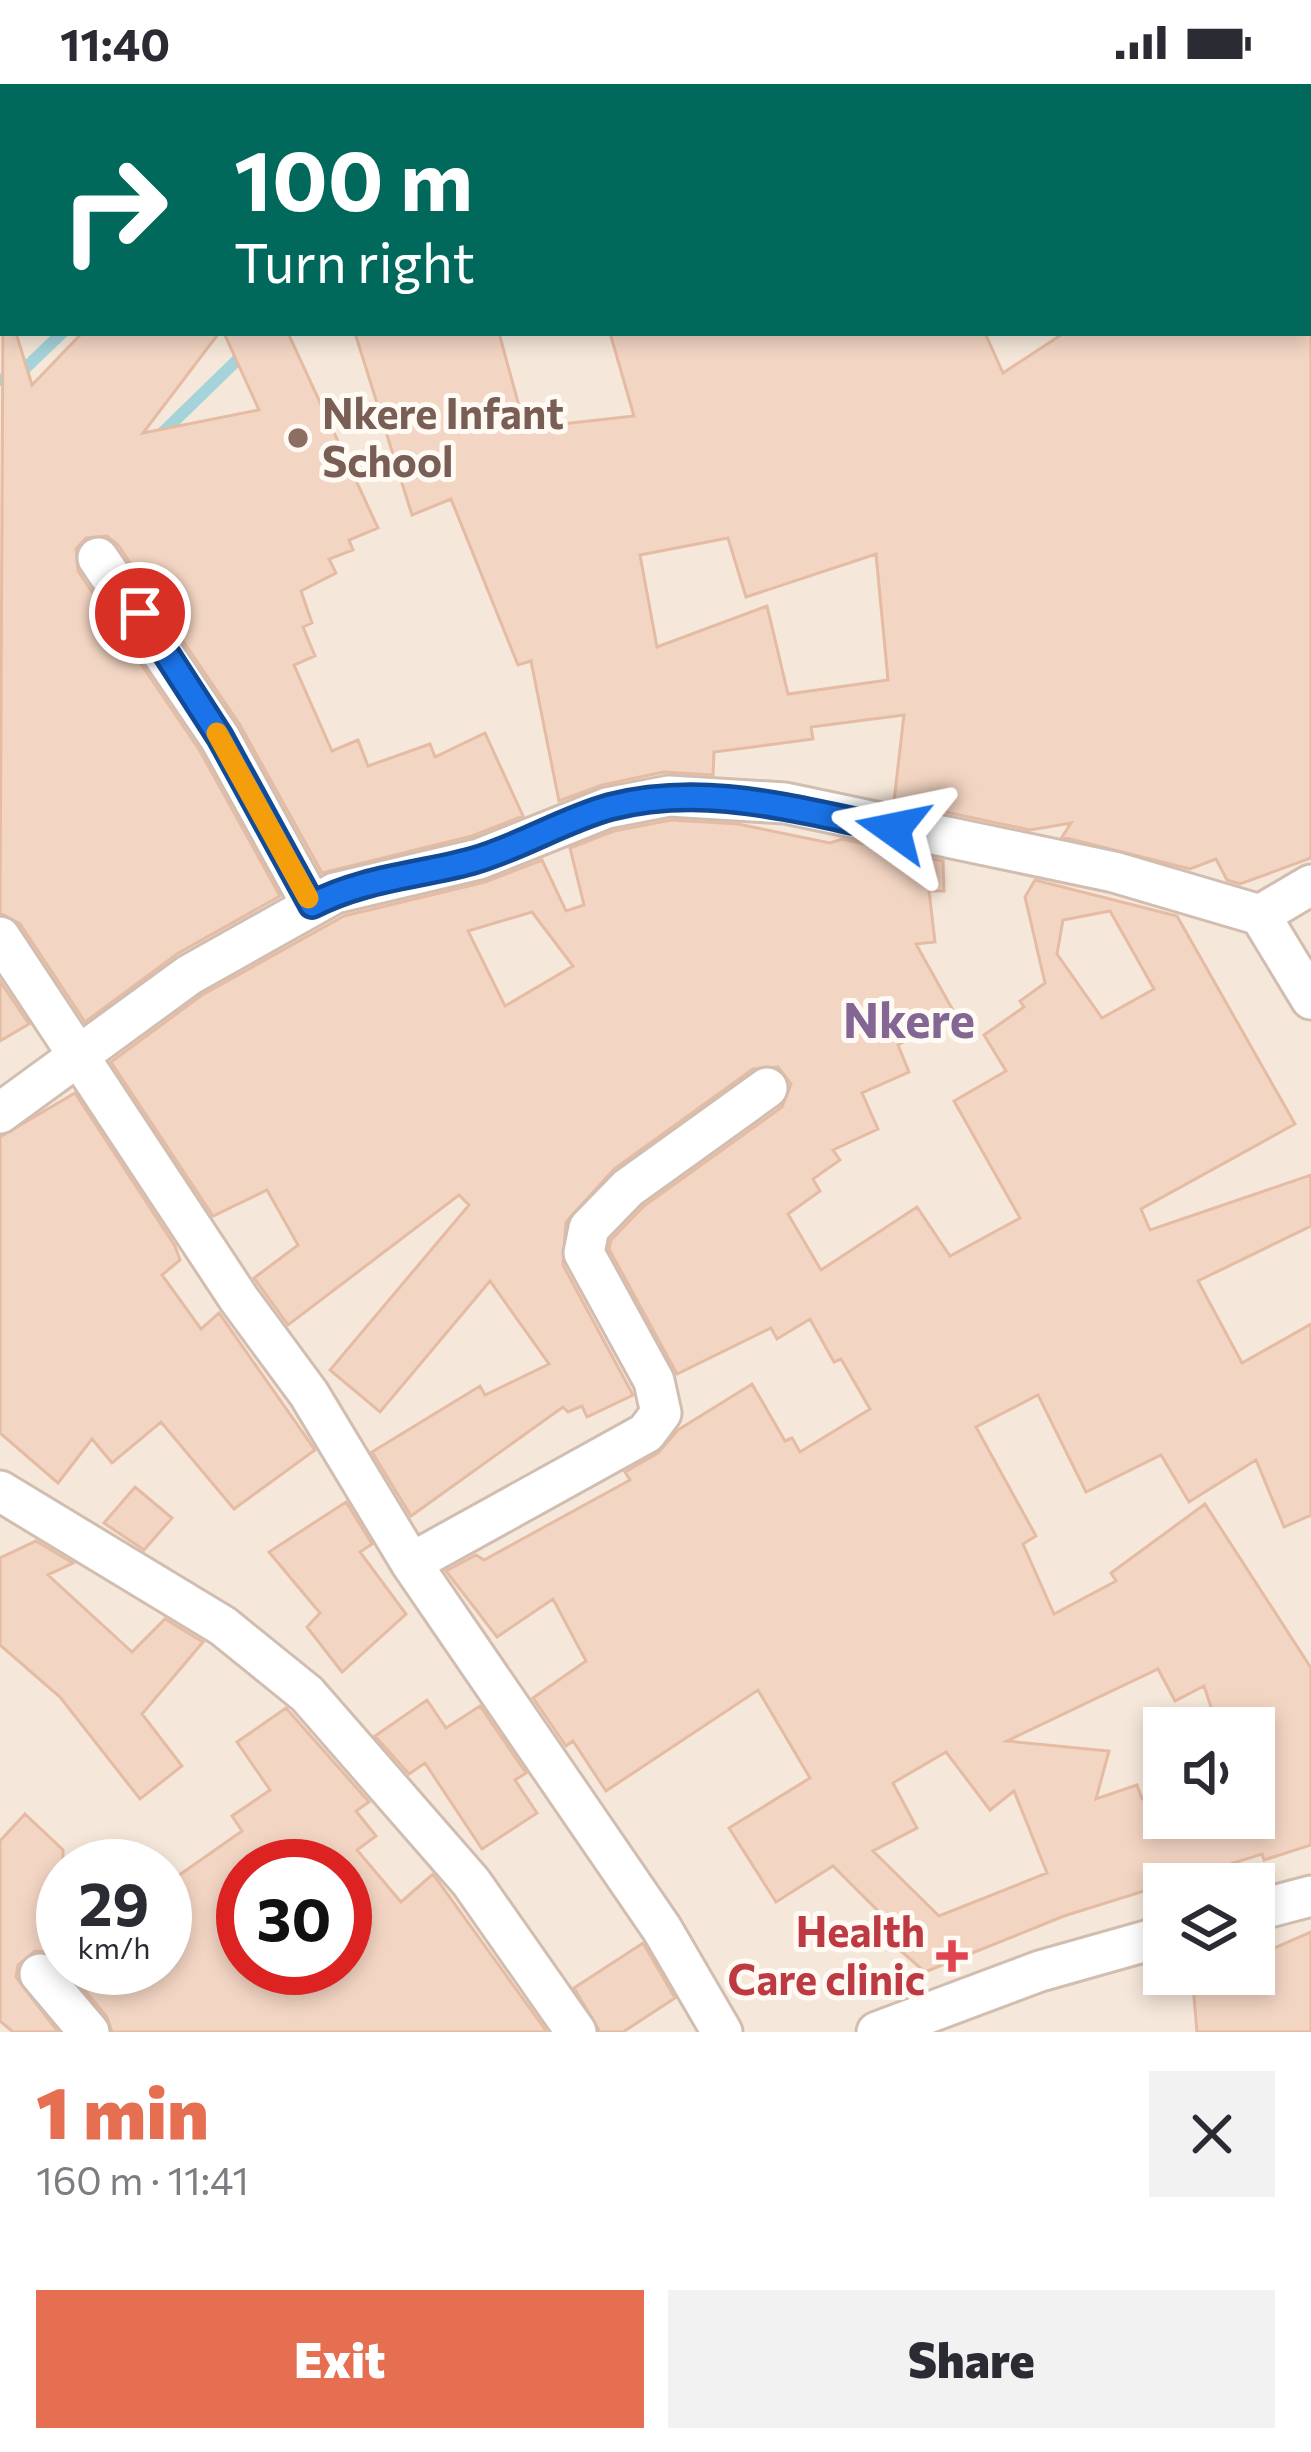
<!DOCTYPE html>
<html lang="en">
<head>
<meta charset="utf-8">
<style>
  :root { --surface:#fff; --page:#f2f2f3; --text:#2b2b33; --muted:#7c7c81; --accent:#e76f51 }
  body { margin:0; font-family:Commissioner,sans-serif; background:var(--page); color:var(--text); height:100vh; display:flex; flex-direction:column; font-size:45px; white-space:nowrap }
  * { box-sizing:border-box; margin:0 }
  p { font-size:39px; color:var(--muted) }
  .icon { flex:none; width:66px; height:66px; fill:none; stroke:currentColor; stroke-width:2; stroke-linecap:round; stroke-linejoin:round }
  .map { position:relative; height:1948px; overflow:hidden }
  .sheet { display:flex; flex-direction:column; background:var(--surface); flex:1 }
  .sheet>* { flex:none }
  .top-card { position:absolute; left:0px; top:0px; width:1311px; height:252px; box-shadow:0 6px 18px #0003; background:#00695c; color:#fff; overflow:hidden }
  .tools { position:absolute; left:1143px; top:1623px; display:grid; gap:24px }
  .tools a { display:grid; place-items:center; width:132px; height:132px; border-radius:0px; background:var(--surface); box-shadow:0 6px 18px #0003; font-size:60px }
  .speed { position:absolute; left:36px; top:1755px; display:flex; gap:24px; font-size:60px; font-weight:700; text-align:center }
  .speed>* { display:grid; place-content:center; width:156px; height:156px; border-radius:50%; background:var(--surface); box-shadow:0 6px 18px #0003; line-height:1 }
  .speed small { font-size:30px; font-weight:400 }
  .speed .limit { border:18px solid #d22; background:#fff; color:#111 }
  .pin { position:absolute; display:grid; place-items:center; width:102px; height:102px; color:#fff; margin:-51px; border:6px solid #fff; border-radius:50%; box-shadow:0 3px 12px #0007 }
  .me { position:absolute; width:132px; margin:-66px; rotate:282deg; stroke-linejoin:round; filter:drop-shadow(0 0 9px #0008) }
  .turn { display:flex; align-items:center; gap:42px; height:252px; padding:0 36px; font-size:54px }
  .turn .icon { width:156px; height:156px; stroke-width:2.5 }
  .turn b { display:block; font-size:84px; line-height:102px }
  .round { display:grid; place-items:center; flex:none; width:126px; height:126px; border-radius:0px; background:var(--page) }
  .head { display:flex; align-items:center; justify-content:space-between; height:204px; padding:0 36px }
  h1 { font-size:72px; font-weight:800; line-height:90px; color:var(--accent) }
  .primary-button { display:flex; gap:24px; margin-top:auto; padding:24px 36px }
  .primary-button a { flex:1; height:138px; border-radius:0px; background:var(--accent); color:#fff; font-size:48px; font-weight:800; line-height:138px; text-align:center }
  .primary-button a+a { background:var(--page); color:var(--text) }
  .status { display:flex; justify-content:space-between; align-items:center; height:84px; padding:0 60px; background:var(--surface); direction:ltr }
  .status svg { height:33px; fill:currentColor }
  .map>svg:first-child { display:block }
  .residential { fill:#f5e8da; fill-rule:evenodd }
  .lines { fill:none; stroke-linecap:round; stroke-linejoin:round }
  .stream { stroke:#a5d3da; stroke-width:12 }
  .building { fill:#f3d5c3; stroke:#e6bba3; stroke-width:3; fill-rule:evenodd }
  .minor-casing { stroke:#d1beb0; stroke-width:45 }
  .minor { stroke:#fff; stroke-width:39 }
  .route-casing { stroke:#114b97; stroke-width:30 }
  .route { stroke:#1a73e8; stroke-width:21 }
  .slow { stroke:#f59e0b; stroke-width:21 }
  .education-dot { fill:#8d6e63; stroke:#fffaf3; stroke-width:4.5 }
  .health-dot { fill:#e0444e; stroke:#fffaf3; stroke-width:4.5 }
  .labels { text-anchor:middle; stroke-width:10; stroke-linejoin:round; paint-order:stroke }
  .education-label { font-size:42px; font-weight:bold; fill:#785e54; stroke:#fffaf3; text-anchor:start }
  .health-label { font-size:42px; font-weight:bold; fill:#be3a42; stroke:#fffaf3; text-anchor:end }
  .quarter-label { font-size:48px; font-weight:bold; fill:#846695; stroke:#fffaf3 }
</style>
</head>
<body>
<div class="status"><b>11:40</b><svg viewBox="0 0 49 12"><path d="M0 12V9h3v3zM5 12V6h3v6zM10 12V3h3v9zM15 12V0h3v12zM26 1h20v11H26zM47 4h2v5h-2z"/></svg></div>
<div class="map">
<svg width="1311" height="1948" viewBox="0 0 1311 1948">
  <rect width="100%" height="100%" fill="#fdf6ec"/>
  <path class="residential" d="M 0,0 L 1311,0 L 1311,1948 L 0,1948 ZM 3,3 L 1308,3 L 1308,249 L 3,249 ZM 1164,1644 L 1254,1644 L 1254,1734 L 1164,1734 ZM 63,1782 L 165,1782 L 165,1884 L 63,1884 ZM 243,1782 L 345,1782 L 345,1884 L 243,1884 ZM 1164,1800 L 1254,1800 L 1254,1890 L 1164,1890 Z"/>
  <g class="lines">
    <path class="stream" d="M 488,0 L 488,3
      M 288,3 L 291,0
      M 0,296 L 17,292 L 62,249
      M 157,354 L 265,249"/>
  </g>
  <path class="building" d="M 3,221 L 3,249 L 16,249 L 32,301 L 82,249 L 219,249 L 143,349 L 259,326 L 224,249 L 288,249 L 378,444 L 349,456 L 353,466 L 329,475 L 336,489 L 301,507 L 312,539 L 303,543 L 315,572 L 294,581 L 332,667 L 358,656 L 368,682 L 430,660 L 435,673 L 485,649 L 523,732 L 472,752 L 322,789 L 240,641 L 118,461 L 107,452 L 86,454 L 76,465 L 78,487 L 200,667 L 280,812 L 177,870 L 85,938 L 20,840 L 0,829 Z
    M 355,249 L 499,249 L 525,344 L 634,332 L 610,249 L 985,249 L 1003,289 L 1064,249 L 1311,249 L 1311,774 L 1240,800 L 1227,796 L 1216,775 L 1190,785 L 1062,753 L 1071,739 L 1030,746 L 894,717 L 904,631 L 811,643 L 813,655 L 714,668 L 713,691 L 664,688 L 602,701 L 559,717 L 531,577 L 518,581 L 451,415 L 412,431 ZM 728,454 L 746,513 L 876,470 L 888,596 L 788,610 L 767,522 L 657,563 L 640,471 Z
    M 671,736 L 738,740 L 830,759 L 842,755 L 943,777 L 944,807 L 929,807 L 935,858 L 916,860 L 955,930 L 898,961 L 909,988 L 862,1009 L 878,1045 L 833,1066 L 840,1076 L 813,1095 L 820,1107 L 788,1130 L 821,1186 L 917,1123 L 950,1172 L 1020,1134 L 954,1017 L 1006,987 L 984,951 L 1024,923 L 1020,917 L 1045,899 L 1025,813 L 1035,796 L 1177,832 L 1295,1040 L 1141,1125 L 1150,1146 L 1311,1091 L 1311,1142 L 1198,1197 L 1242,1279 L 1311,1240 L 1311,1431 L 1284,1443 L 1256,1376 L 1189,1418 L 1161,1371 L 1086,1408 L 1038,1311 L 976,1343 L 1036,1452 L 1023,1460 L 1054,1530 L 1116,1497 L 1111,1489 L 1205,1420 L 1311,1584 L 1311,1761 L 1264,1776 L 1262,1770 L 1064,1832 L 925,1888 L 879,1848 L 890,1839 L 833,1782 L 776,1818 L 729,1744 L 810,1694 L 758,1606 L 606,1707 L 573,1657 L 566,1662 L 533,1614 L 586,1577 L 553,1515 L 497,1553 L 446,1487 L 476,1471 L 484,1476 L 630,1396 L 625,1388 L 658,1369 L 678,1346 L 752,1300 L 785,1357 L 792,1354 L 800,1368 L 870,1325 L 841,1275 L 834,1278 L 810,1235 L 777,1255 L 771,1244 L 677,1290 L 609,1165 L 611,1156 L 644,1122 L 782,1023 L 791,1000 L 778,983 L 753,985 L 614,1085 L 566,1138 L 563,1181 L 633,1311 L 587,1333 L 582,1322 L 568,1328 L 563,1323 L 411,1432 L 372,1368 L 480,1302 L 485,1311 L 549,1280 L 490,1197 L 380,1328 L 330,1286 L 469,1121 L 459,1111 L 288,1241 L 254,1194 L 298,1161 L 267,1106 L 213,1132 L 111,978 L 202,911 L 344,832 L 485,798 L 542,776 L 566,827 L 584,821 L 570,764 L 614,747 ZM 1110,827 L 1154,905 L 1102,934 L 1057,870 L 1063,836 ZM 532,828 L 573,882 L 505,922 L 468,847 ZM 1158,1585 L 1175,1617 L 1204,1602 L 1218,1644 L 1254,1644 L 1254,1734 L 1164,1734 L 1164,1710 L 1142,1715 L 1137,1701 L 1096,1715 L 1109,1667 L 1007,1657 ZM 946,1668 L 990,1726 L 1014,1707 L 1047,1789 L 939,1832 L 873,1767 L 917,1744 L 893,1699 Z
    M 0,897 L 29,940 L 0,957 Z
    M 75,1009 L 175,1162 L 180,1176 L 162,1191 L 201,1245 L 219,1229 L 315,1366 L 234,1425 L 161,1338 L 112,1379 L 92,1355 L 58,1399 L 0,1349 L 0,1053 Z
    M 135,1403 L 172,1434 L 144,1466 L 104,1439 Z
    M 346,1418 L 372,1460 L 360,1468 L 406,1530 L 342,1588 L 307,1543 L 320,1529 L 269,1468 Z
    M 36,1457 L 73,1479 L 48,1491 L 132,1568 L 165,1535 L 203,1558 L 142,1630 L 182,1682 L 140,1715 L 60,1613 L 0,1561 L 0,1474 Z
    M 427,1616 L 446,1644 L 480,1622 L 526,1689 L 515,1696 L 537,1729 L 482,1765 L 425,1679 L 409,1690 L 375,1652 Z
    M 286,1624 L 369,1718 L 356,1727 L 376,1752 L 357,1766 L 401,1818 L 433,1790 L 547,1948 L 112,1948 L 107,1933 L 66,1884 L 165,1884 L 165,1801 L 242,1747 L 232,1732 L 270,1706 L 237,1658 ZM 243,1782 L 345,1782 L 345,1884 L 243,1884 Z
    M 25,1730 L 63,1766 L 63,1880 L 49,1868 L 35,1867 L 18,1881 L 16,1893 L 58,1948 L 13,1948 L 0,1937 L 0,1757 Z
    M 1311,1848 L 1311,1948 L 1197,1948 L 1192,1890 L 1254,1890 L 1254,1873 Z
    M 643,1859 L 675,1914 L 623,1948 L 600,1948 L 574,1904 Z"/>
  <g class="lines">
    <defs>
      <path id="minor" d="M 1200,3 L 1207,0
        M 98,474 L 220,654 L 312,821
        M 1260,831 L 1311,801
        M 0,853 L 239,1215 L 309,1310 L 411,1479 L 662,1845 L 722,1948
        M 0,1029 L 189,891 L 335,809 L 479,775 L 607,724 L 669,712 L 785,719 L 1114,788 L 1260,831 L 1311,915
        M 0,1407 L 223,1542 L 307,1610 L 471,1798 L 576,1948
        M 411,1479 L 646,1349 L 661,1329 L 654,1297 L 584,1169 L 589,1144 L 628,1104 L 767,1004
        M 1254,1827 L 1311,1812
        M 40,1890 L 89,1948
        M 877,1948 L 1040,1887 L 1164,1852"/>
    </defs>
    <use href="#minor" class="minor-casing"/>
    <use href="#minor" class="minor"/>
  </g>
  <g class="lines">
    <defs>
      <path id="route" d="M 140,529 L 220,653 L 312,821 C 364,794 417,792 472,777 C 519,764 563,736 610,723 C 708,698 798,727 893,745"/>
    </defs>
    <use href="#route" class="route-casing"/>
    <use href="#route" class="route"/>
    <path class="slow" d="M 217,649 L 308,814"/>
  </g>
  <circle class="education-dot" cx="298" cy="354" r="12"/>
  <path class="health-dot" d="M946 1854h12v12h12v12h-12v12h-12v-12h-12v-12h12z"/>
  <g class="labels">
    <g class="education-label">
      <text x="322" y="345">Nkere Infant<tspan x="322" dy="48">School</tspan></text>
    </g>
    <g class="health-label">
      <text x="925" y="1863">Health<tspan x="925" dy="48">Care clinic</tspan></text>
    </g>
    <g class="quarter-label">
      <text x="909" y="954">Nkere</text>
    </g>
  </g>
</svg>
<div class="tools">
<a><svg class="icon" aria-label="sound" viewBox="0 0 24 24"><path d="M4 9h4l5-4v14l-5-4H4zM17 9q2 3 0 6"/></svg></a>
<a><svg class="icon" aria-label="layers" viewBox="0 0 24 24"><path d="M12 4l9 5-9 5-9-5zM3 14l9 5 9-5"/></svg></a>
</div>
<div class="speed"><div>29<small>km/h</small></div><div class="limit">30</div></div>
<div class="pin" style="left:140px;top:529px;background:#d93025"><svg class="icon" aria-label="arrive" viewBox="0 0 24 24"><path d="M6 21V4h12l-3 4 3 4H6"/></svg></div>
<svg class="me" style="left:893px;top:745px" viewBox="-20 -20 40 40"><path d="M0-17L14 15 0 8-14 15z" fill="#1a73e8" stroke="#fff" stroke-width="4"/></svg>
<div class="top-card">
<div class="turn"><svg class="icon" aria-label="right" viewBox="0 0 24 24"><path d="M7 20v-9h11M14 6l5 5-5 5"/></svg><div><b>100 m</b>Turn right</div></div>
</div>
</div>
<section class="sheet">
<div class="head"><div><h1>1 min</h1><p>160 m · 11:41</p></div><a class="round"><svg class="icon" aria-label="close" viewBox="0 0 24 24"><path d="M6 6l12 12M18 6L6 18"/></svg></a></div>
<div class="primary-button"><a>Exit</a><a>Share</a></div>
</section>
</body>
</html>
